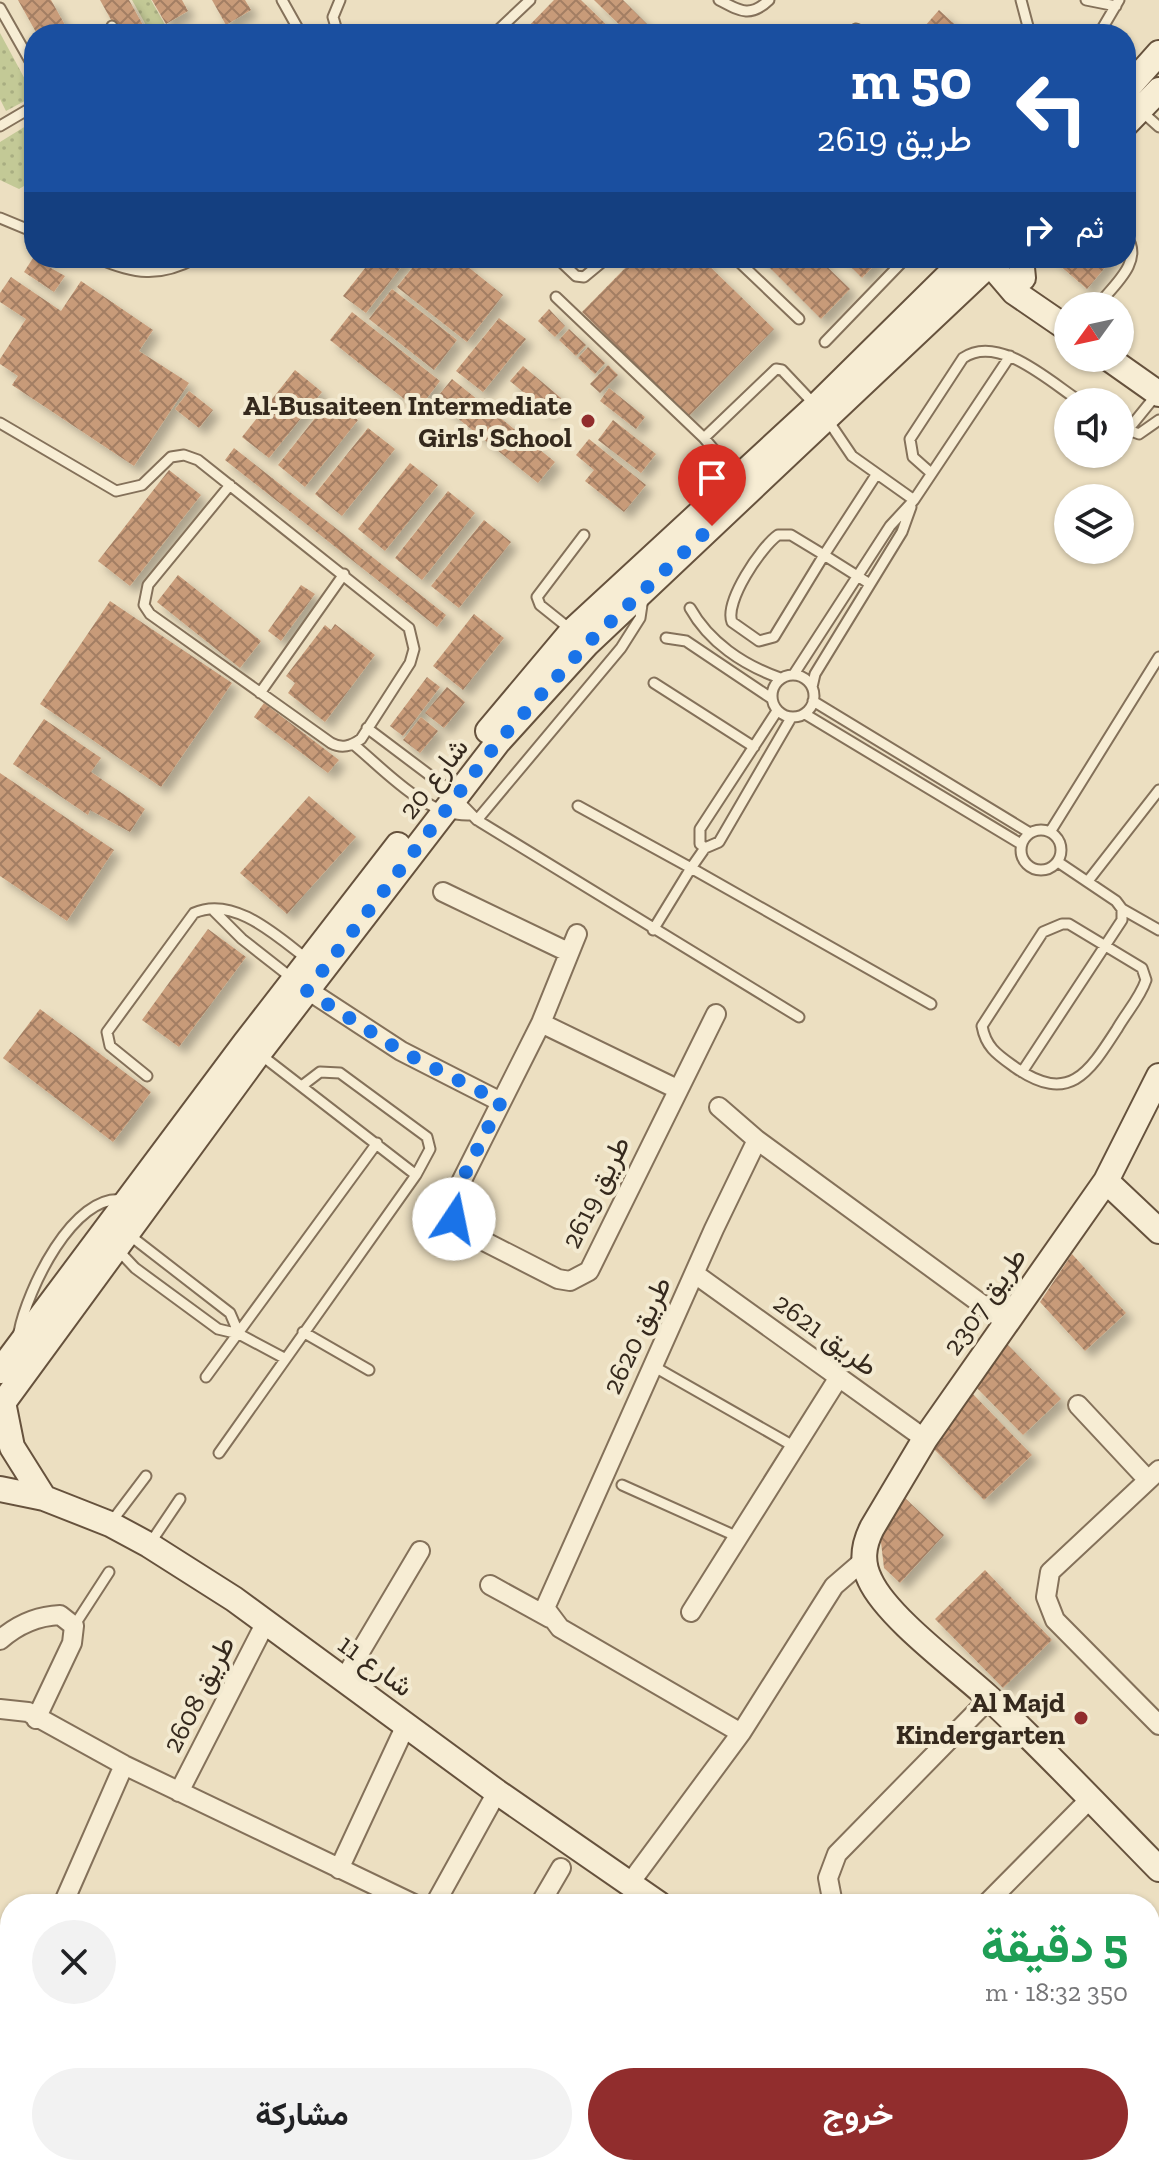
<!DOCTYPE html>
<html lang="ar">
<head>
<meta charset="utf-8">
<style>
  :root { --surface:#fff; --page:#f2f2f2; --text:#202124; --muted:#757577; --accent:#912d2d }
  body { margin:0; font-family:"Zilla Slab",Vazirmatn,serif; background:var(--page); color:var(--text); direction:rtl; height:100vh; display:flex; flex-direction:column; font-size:30px; white-space:nowrap }
  * { box-sizing:border-box; margin:0 }
  p { font-size:26px; color:var(--muted) }
  .icon { flex:none; width:44px; height:44px; fill:none; stroke:currentColor; stroke-width:2; stroke-linecap:round; stroke-linejoin:round }
  .map { position:relative; flex:1; overflow:hidden; direction:ltr }
  .details { position:absolute; left:0px; top:1894px; width:1160px; height:282px; display:flex; flex-direction:column; background:var(--surface); border-radius:32px 32px 0 0; box-shadow:0 2px 6px #0004; direction:rtl }
  .details>* { flex:none }
  .hud { position:absolute; left:24px; top:24px; width:1112px; height:244px; border-radius:32px; box-shadow:0 2px 6px #0004; direction:rtl; background:#1a4fa0; color:#fff; overflow:hidden }
  .needle { width:52px; rotate:237deg }
  .controls { position:absolute; left:1054px; top:292px; display:grid; gap:16px }
  .controls a { display:grid; place-items:center; width:80px; height:80px; border-radius:50%; background:var(--surface); box-shadow:0 2px 6px #0004; font-size:40px }
  .pin { position:absolute; display:grid; place-items:center; width:68px; height:68px; color:#fff; margin:-82px -34px; border-radius:50% 50% 50% 0; rotate:-45deg; box-shadow:0 0 8px #0007 }
  .pin .icon { rotate:45deg }
  .me { position:absolute; width:88px; margin:-44px; rotate:11deg; stroke-linejoin:round; filter:drop-shadow(0 0 6px #0008) }
  .turn { display:flex; align-items:center; gap:28px; height:168px; padding:0 32px; font-size:36px }
  .turn .icon { width:104px; height:104px; stroke-width:2.5 }
  .turn b { display:block; font-size:56px; line-height:68px }
  .then { display:flex; align-items:center; height:76px; padding:0 32px; background:#0003; gap:16px; font-size:30px }
  .round { display:grid; place-items:center; flex:none; width:84px; height:84px; border-radius:42px; background:var(--page) }
  .head { display:flex; align-items:center; justify-content:space-between; height:136px; padding:0 32px }
  h1 { font-size:48px; font-weight:700; line-height:60px; color:#1e9e55 }
  .button { display:flex; gap:16px; margin-top:auto; padding:16px 32px }
  .button a { flex:1; height:92px; border-radius:48px; background:var(--accent); color:#fff; font-size:32px; font-weight:700; line-height:92px; text-align:center }
  .button a+a { background:var(--page); color:var(--text) }
  .map>svg:first-child { display:block }
  .grass { fill:url(#grass-dots) }
  .building { fill:url(#building-cross-hatch); filter:url(#shadow) }
  .lines { fill:none; stroke-linecap:round; stroke-linejoin:round }
  .lane-casing { stroke:#84715a; stroke-width:13 }
  .street-casing { stroke:#84715a; stroke-width:22 }
  .secondary-casing { stroke:#66523d; stroke-width:28 }
  .lane { stroke:#f7edd4; stroke-width:9 }
  .street { stroke:#f7edd4; stroke-width:18 }
  .secondary { stroke:#f7edd4; stroke-width:24 }
  .route { stroke:#1a73e8; stroke-width:14; stroke-dasharray:0 25.2 }
  .poi-dot { fill:#912d2d; stroke:#f3ead1; stroke-width:3 }
  .labels { text-anchor:middle; stroke-width:8; stroke-linejoin:round; paint-order:stroke }
  .poi-label { font-size:28px; font-weight:bold; fill:#35291d; stroke:#f3ead1; text-anchor:end }
  .street-label { font-size:28px; fill:#35291d; stroke:#f3ead1 }
</style>
</head>
<body>
<div class="map">
<svg width="1159" height="2175" viewBox="0 0 1159 2175">
  <defs>
    <pattern id="grass-dots" width="8" height="8" patternUnits="userSpaceOnUse" patternTransform="scale(2)"><rect width="8" height="8" fill="#c3c996"/><path d="M2 2h.1M6 6h.1" fill="none" stroke="#a8ad81" stroke-width="1.8" stroke-linecap="round"/></pattern>
    <pattern id="building-cross-hatch" width="8" height="8" patternUnits="userSpaceOnUse" patternTransform="scale(2)"><rect width="8" height="8" fill="#c89b79"/><path d="M0 0l8 8M0 8l8-8" fill="none" stroke="#a37e63"/></pattern>
    <filter id="shadow"><feDropShadow dx="7" dy="7" stdDeviation="4" flood-color="#0004"/></filter>
  </defs>
  <rect width="100%" height="100%" fill="#ecdfc1"/>
  <path class="grass" d="M 132,0 L 151,0 L 169,32 L 151,34 Z
    M 0,33 L 34,96 L 6,111 L 0,99 Z
    M 34,121 L 34,180 L 19,189 L 0,180 L 0,142 Z"/>
  <path class="building" d="M 18,0 L 51,0 L 69,32 L 37,34 Z
    M 100,0 L 129,0 L 148,34 L 119,34 Z
    M 152,0 L 182,0 L 188,11 L 166,24 Z
    M 212,0 L 245,0 L 251,10 L 226,25 Z
    M 554,0 L 581,0 L 616,34 L 521,34 Z
    M 594,0 L 623,0 L 657,34 L 629,34 Z
    M 939,10 L 965,34 L 918,34 Z
    M 34,183 L 34,206 L 24,189 Z
    M 33,258 L 65,276 L 54,292 L 24,272 Z
    M 373,258 L 408,258 L 366,313 L 343,296 Z
    M 420,258 L 457,258 L 503,295 L 467,342 L 397,287 Z
    M 635,258 L 701,258 L 774,329 L 688,417 L 582,312 Z
    M 760,258 L 818,258 L 850,289 L 821,319 Z
    M 842,258 L 881,258 L 862,278 Z
    M 1051,258 L 1113,258 L 1087,289 Z
    M 11,277 L 61,311 L 81,281 L 153,330 L 139,351 L 189,383 L 134,466 L 12,385 L 18,376 L 0,364 L 0,359 L 26,319 L 0,302 L 0,293 Z
    M 392,289 L 457,340 L 434,370 L 369,319 Z
    M 549,309 L 565,326 L 555,337 L 538,321 Z
    M 352,312 L 440,381 L 418,410 L 330,340 Z
    M 499,318 L 526,339 L 483,392 L 456,371 Z
    M 569,329 L 586,345 L 576,356 L 559,340 Z
    M 588,347 L 605,363 L 595,374 L 578,358 Z
    M 608,365 L 618,375 L 600,393 L 590,384 Z
    M 523,366 L 561,398 L 548,413 L 510,381 Z
    M 295,370 L 322,392 L 269,458 L 242,437 Z
    M 452,379 L 555,462 L 538,483 L 435,400 Z
    M 609,388 L 645,417 L 636,429 L 600,401 Z
    M 189,391 L 213,410 L 199,428 L 175,409 Z
    M 331,398 L 358,420 L 305,487 L 278,465 Z
    M 613,420 L 656,454 L 641,473 L 598,440 Z
    M 368,428 L 395,449 L 342,516 L 315,494 Z
    M 589,439 L 646,485 L 624,512 L 585,481 L 594,470 L 576,455 Z
    M 234,448 L 446,615 L 437,627 L 225,460 Z
    M 410,463 L 438,485 L 385,551 L 358,529 Z
    M 169,470 L 201,495 L 130,586 L 98,561 Z
    M 448,491 L 475,513 L 422,580 L 395,558 Z
    M 484,520 L 511,542 L 459,608 L 431,586 Z
    M 178,575 L 261,641 L 240,668 L 157,602 Z
    M 301,585 L 315,594 L 281,641 L 268,631 Z
    M 110,601 L 232,683 L 161,787 L 40,704 Z
    M 474,614 L 504,638 L 463,690 L 433,666 Z
    M 335,624 L 375,655 L 325,722 L 288,693 L 295,683 L 286,676 L 325,625 L 331,630 Z
    M 427,677 L 440,687 L 403,736 L 390,726 Z
    M 447,687 L 465,702 L 444,728 L 425,713 Z
    M 264,703 L 339,760 L 328,773 L 254,717 Z
    M 421,717 L 438,731 L 420,753 L 403,740 Z
    M 44,719 L 101,758 L 91,772 L 145,809 L 130,832 L 90,810 L 88,815 L 13,764 Z
    M 0,773 L 114,850 L 67,921 L 0,876 Z
    M 309,796 L 356,837 L 287,914 L 240,873 Z
    M 208,929 L 246,957 L 179,1047 L 142,1020 Z
    M 40,1009 L 151,1092 L 113,1142 L 3,1058 Z
    M 1072,1254 L 1126,1313 L 1085,1351 L 1040,1302 Z
    M 1003,1340 L 1061,1399 L 1023,1435 L 974,1385 Z
    M 971,1392 L 1032,1455 L 984,1500 L 932,1447 Z
    M 905,1498 L 944,1535 L 900,1583 L 884,1568 L 879,1525 Z
    M 985,1570 L 1052,1640 L 1003,1688 L 935,1619 Z
    M 1159,1943 L 1159,2032 L 1150,2041 L 1150,1953 Z"/>
  <g class="lines">
    <defs>
      <path id="lane" d="M 282,0 L 301,34
        M 719,0 C 740,11 750,18 769,0
        M 1021,0 L 1030,34
        M 1086,0 L 1116,6
        M 0,8 L 34,68
        M 112,26 L 115,34
        M 338,34 L 333,17 L 340,0
        M 494,34 L 530,0
        M 848,34 L 856,29 L 868,34
        M 1099,34 L 1119,0
        M 1140,110 L 1159,127
        M 0,126 L 34,106
        M 0,218 L 34,232
        M 97,258 C 134,274 159,278 196,258
        M 557,258 L 576,276 L 584,277 L 607,258
        M 735,258 L 799,319
        M 556,297 L 704,438 L 738,478
        M 1097,306 C 1113,286 1145,261 1126,236
        M 825,342 L 906,258
        M 827,419 L 852,456 L 914,500
        M 0,423 L 116,491 L 142,485 L 171,457 L 184,455 L 198,460 L 409,628 L 414,649 L 410,663 L 361,739 C 351,746 342,749 331,743 L 150,614 L 144,605 L 148,585 L 230,485
        M 1120,427 L 1139,434 L 1159,420
        M 1127,431 L 1157,394
        M 704,438 L 776,369 L 782,370 L 816,406
        M 931,473 L 913,457 L 910,439 L 963,358 C 999,333 1051,383 1081,402
        M 778,535 L 791,535 L 824,555 L 774,637 L 759,641 L 732,622 C 724,602 761,547 778,535 Z
        M 870,584 L 824,555 L 876,475
        M 690,608 C 709,642 743,665 780,678
        M 570,629 L 540,605 L 537,597 L 584,535
        M 666,638 L 686,641 L 771,698
        M 794,674 L 890,526 L 914,500 L 1010,356
        M772 696a21 21 0 1 1 42 0a21 21 0 1 1-42 0Z
        M 654,683 L 754,747
        M 812,687 L 815,674 L 902,532 L 911,507
        M 260,693 L 344,574
        M 813,701 L 1030,833
        M 777,711 L 700,829 L 700,844 L 705,848 L 719,842 L 791,718
        M 805,714 L 1021,844
        M 367,728 L 444,786 L 477,820 L 799,1017
        M 353,744 C 386,771 425,816 469,815
        M 578,806 L 691,868 L 653,930
        M 477,820 L 621,648 L 640,618 L 643,598
        M1021 850a20 20 0 1 1 40 0a20 20 0 1 1-40 0Z
        M 1050,832 L 1159,657
        M 705,848 L 691,868 L 931,1004
        M 1088,881 L 1159,790
        M 1122,909 L 1159,930
        M 214,911 L 242,939 L 293,979
        M 1062,924 L 1069,924 L 1142,968 L 1146,980 C 1140,998 1126,1013 1117,1029 C 1088,1074 1069,1104 1016,1068 C 998,1055 986,1048 982,1026 L 1043,932 Z
        M 261,1055 L 416,1175
        M 1022,1072 L 1122,920 L 1122,909 L 1116,901 L 1058,862
        M 147,1076 L 110,1046 L 107,1032 L 194,913 C 234,895 278,937 307,959
        M 128,1234 L 230,1313 L 239,1334
        M 118,1250 L 135,1268 L 218,1329 L 239,1334 L 284,1358
        M 19,1332 C 27,1291 73,1192 124,1200
        M 303,1332 L 369,1370
        M 653,1366 L 795,1447
        M 206,1377 L 377,1143
        M 219,1453 L 416,1175 L 430,1149 L 427,1137 L 340,1073 L 320,1072 L 303,1085
        M 622,1485 L 738,1537
        M 112,1521 L 146,1476
        M 151,1542 L 180,1499
        M 74,1626 L 109,1572"/>
      <path id="street" d="M 443,892 L 568,952
        M 577,934 L 541,1023 L 455,1194 C 450,1209 452,1217 462,1230 L 558,1279 L 570,1281 L 589,1271 L 716,1014
        M 297,983 L 401,1051 L 501,1102
        M 541,1023 L 677,1089
        M 719,1107 L 757,1140 L 1006,1322
        M 695,1274 L 925,1439
        M 1078,1405 L 1148,1480
        M 1159,1470 L 1050,1572 L 1046,1597 L 1055,1620 L 1159,1725
        M 490,1585 L 550,1618
        M 691,1612 L 839,1377
        M 0,1640 C 17,1625 37,1616 60,1615 L 74,1626 L 72,1643 L 36,1719
        M 344,1679 L 420,1551
        M 0,1709 L 28,1712 L 124,1765 L 414,1904
        M 741,1733 L 560,1628 L 545,1608 L 714,1229 L 757,1140
        M 179,1792 L 266,1622
        M 339,1869 L 406,1725
        M 630,1883 L 741,1733 L 834,1586 L 863,1561
        M 63,1904 L 124,1765
        M 435,1904 L 497,1792
        M 540,1904 L 561,1868
        M 833,1904 L 828,1878 L 837,1854 L 989,1699
        M 986,1904 L 1090,1799
        M 1150,1948 L 1159,1939
        M 0,2037 L 10,2016
        M 0,2059 L 10,2064
        M 228,2166 L 247,2175
        M 426,2166 L 444,2175
        M 675,2166 L 694,2175
        M 302,2175 L 307,2166
        M 718,2175 L 722,2166
        M 913,2175 L 919,2166"/>
      <path id="secondary" d="M 1126,90 L 1159,53
        M 1126,124 L 1159,90
        M 985,258 L 1014,292 L 1068,329
        M 1021,258 L 1023,278
        M 1108,358 L 1159,394
        M 488,731 L 572,631 L 816,406 L 966,258
        M 1159,1076 L 1106,1181 L 925,1439 L 872,1528 C 863,1546 861,1562 870,1580 C 887,1617 955,1667 987,1696 C 1046,1751 1102,1811 1159,1869
        M 1106,1181 L 1159,1231
        M 0,1371 L 245,1043 L 398,845
        M 3,1402 L 12,1447 L 44,1498
        M 0,1407 L 259,1053 L 498,742 L 587,644 L 996,258
        M 0,1489 L 44,1498 L 110,1524 L 149,1545 L 234,1599 L 497,1792 L 659,1904
        M 981,2166 L 986,2175"/>
    </defs>
    <use href="#lane" class="lane-casing"/>
    <use href="#street" class="street-casing"/>
    <use href="#secondary" class="secondary-casing"/>
    <use href="#lane" class="lane"/>
    <use href="#street" class="street"/>
    <use href="#secondary" class="secondary"/>
  </g>
  <g class="lines">
    <path class="route" d="M 454,1219 L 451,1206 L 455,1194 L 501,1102 L 401,1051 L 307,991 L 498,742 L 587,644 L 712,526"/>
  </g>
  <g class="poi-dot">
    <circle cx="588" cy="421" r="8"/>
    <circle cx="1081" cy="1718" r="8"/>
  </g>
  <g class="labels">
    <g class="poi-label">
      <text x="572" y="415">Al-Busaiteen Intermediate<tspan x="572" dy="32">Girls' School</tspan></text>
      <text x="1065" y="1712">Al Majd<tspan x="1065" dy="32">Kindergarten</tspan></text>
    </g>
    <g class="street-label">
      <text transform="translate(433 778) rotate(-52)" y="10">شارع 20</text>
      <text transform="translate(595 1192) rotate(-64)" y="10">طريق 2619</text>
      <text transform="translate(984 1301) rotate(-55)" y="10">طريق 2307</text>
      <text transform="translate(826 1334) rotate(36)" y="10">طريق 2621</text>
      <text transform="translate(636 1335) rotate(-65)" y="10">طريق 2620</text>
      <text transform="translate(376 1665) rotate(36)" y="10">شارع 11</text>
      <text transform="translate(198 1694) rotate(-63)" y="10">طريق 2608</text>
    </g>
  </g>
</svg>
<div class="controls">
<a><svg class="needle" viewBox="-14 -14 28 28"><path d="M0-13l5 13h-10z" fill="#e53935"/><path d="M0 13l5-13h-10z" fill="#757577"/></svg></a>
<a><svg class="icon" aria-label="sound" viewBox="0 0 24 24"><path d="M4 9h4l5-4v14l-5-4H4zM17 9q2 3 0 6"/></svg></a>
<a><svg class="icon" aria-label="layers" viewBox="0 0 24 24"><path d="M12 4l9 5-9 5-9-5zM3 14l9 5 9-5"/></svg></a>
</div>
<div class="pin" style="left:712px;top:526px;background:#d93025"><svg class="icon" aria-label="arrive" viewBox="0 0 24 24"><path d="M6 21V4h12l-3 4 3 4H6"/></svg></div>
<svg class="me" style="left:454px;top:1219px" viewBox="-20 -20 40 40"><circle r="19" fill="#fff"/><path d="M0-13L10 11 0 6-10 11z" fill="#1a73e8"/></svg>
<div class="hud">
<div class="turn"><svg class="icon" aria-label="left" viewBox="0 0 24 24"><path d="M17 20v-9H6M10 6l-5 5 5 5"/></svg><div><b>50 m</b>طريق 2619</div></div>
<div class="then">ثم<svg class="icon" aria-label="right" viewBox="0 0 24 24"><path d="M7 20v-9h11M14 6l5 5-5 5"/></svg></div>
</div>
<section class="details">
<div class="head"><div><h1>5 دقيقة</h1><p>350 m · 18:32</p></div><a class="round"><svg class="icon" aria-label="close" viewBox="0 0 24 24"><path d="M6 6l12 12M18 6L6 18"/></svg></a></div>
<div class="button"><a>خروج</a><a>مشاركة</a></div>
</section>
</div>
</body>
</html>
